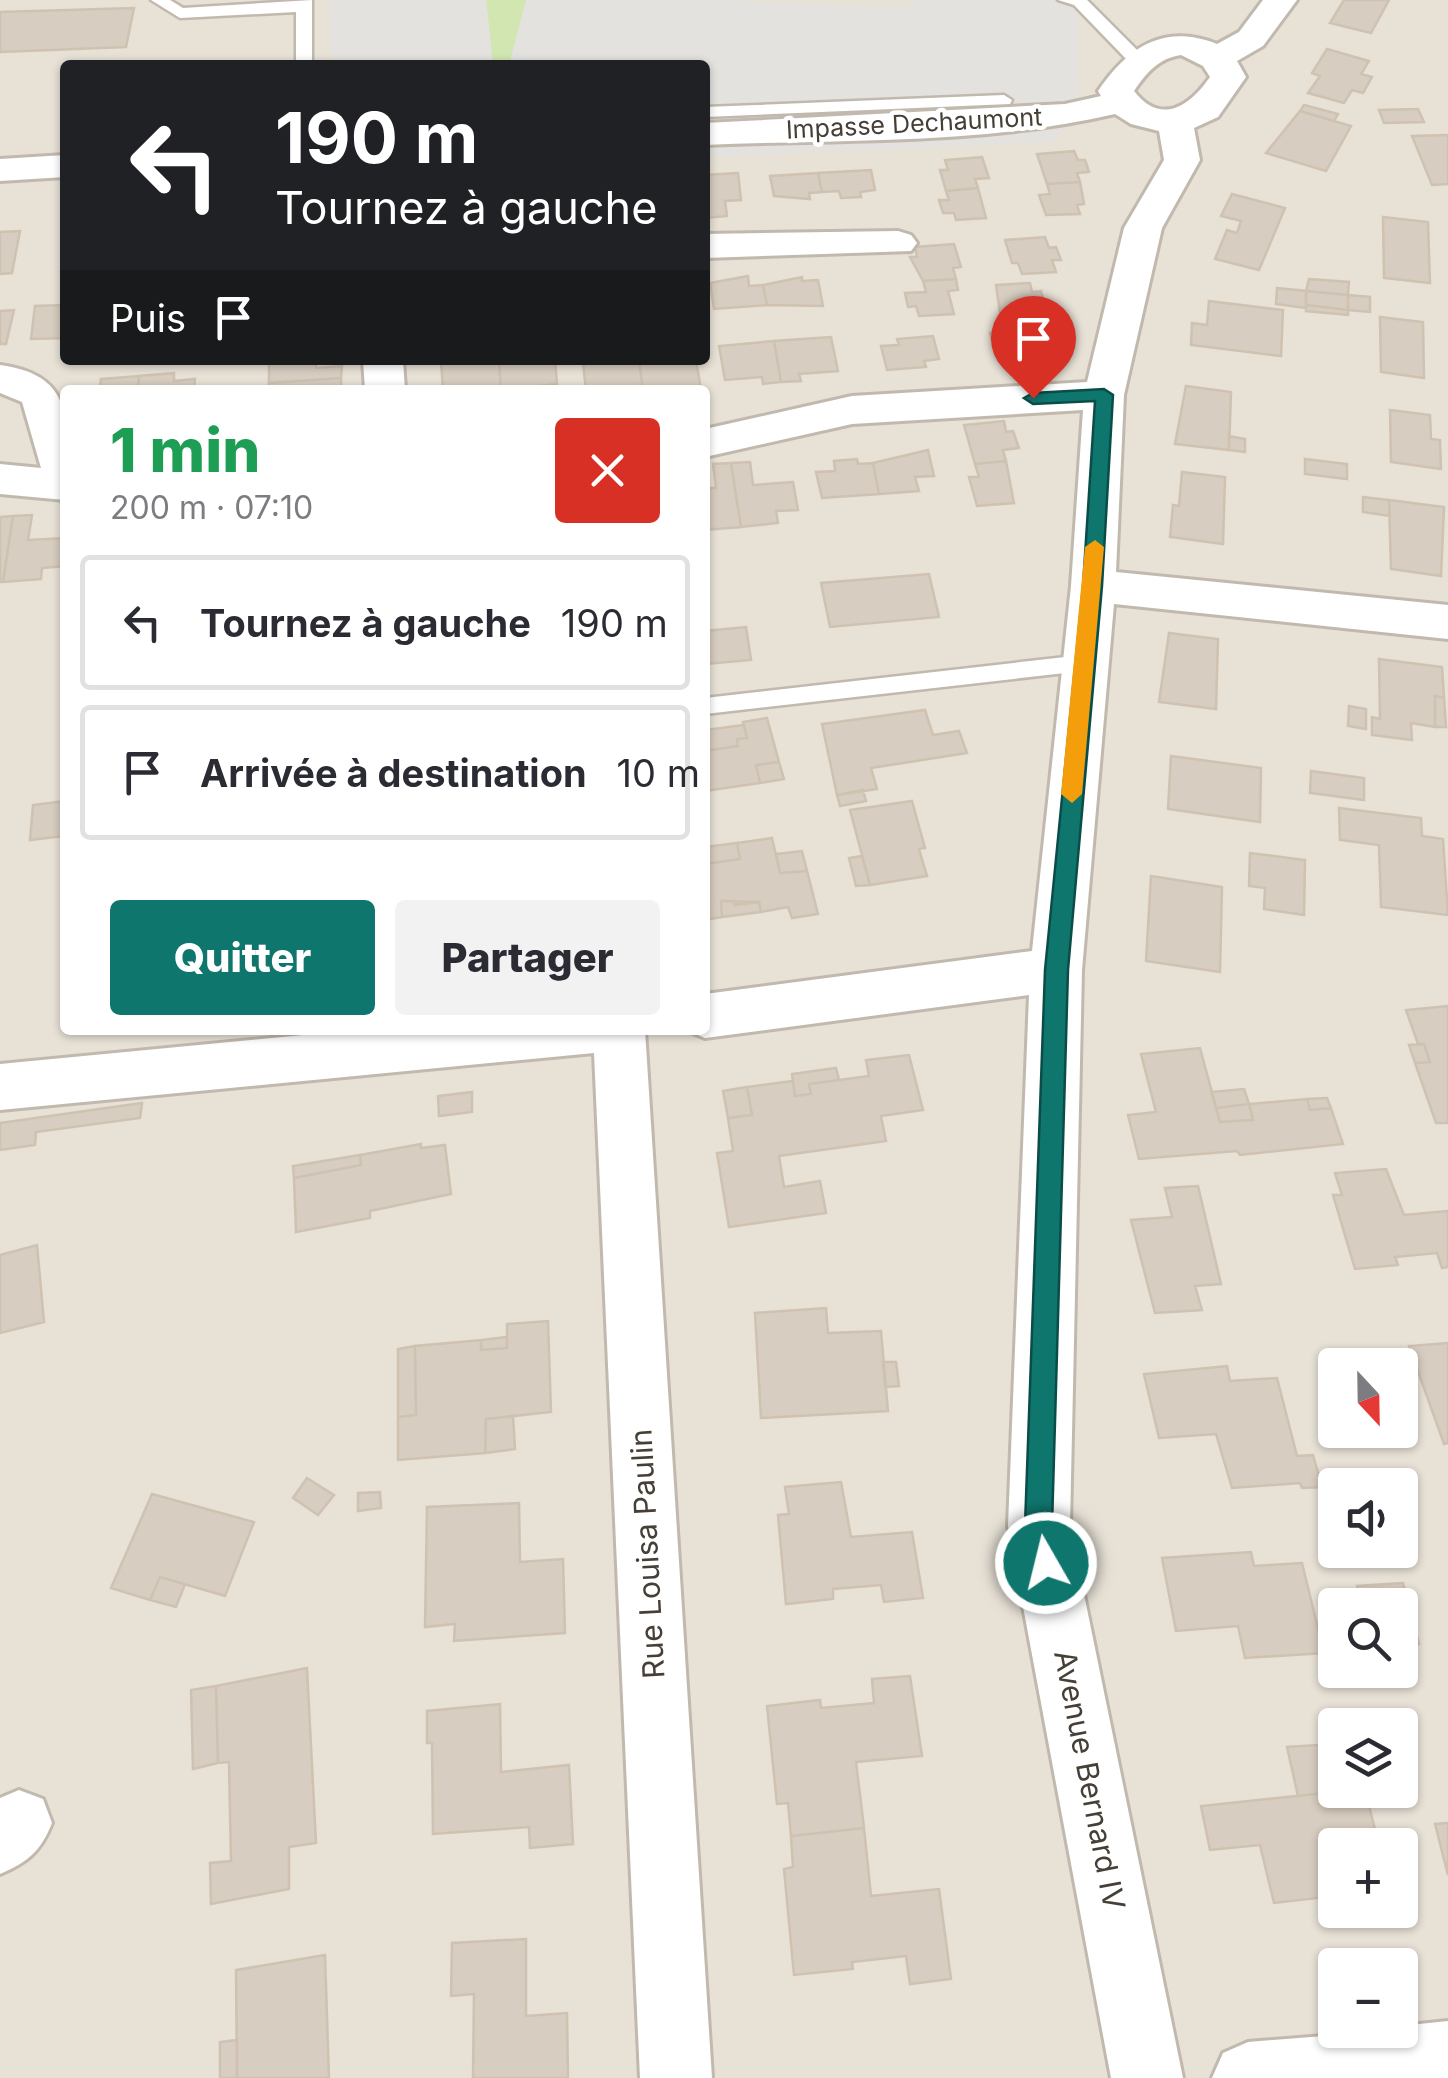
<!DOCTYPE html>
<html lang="fr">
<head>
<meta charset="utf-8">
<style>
  :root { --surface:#fff; --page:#f2f2f3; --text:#2b2b33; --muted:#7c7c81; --line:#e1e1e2; --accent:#0f766e }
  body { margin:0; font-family:Inter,sans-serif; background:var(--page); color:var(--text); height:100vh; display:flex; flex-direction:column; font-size:38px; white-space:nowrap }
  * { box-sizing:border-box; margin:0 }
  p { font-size:32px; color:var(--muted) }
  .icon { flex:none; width:55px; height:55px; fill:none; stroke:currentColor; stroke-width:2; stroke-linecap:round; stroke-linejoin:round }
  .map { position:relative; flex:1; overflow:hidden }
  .details { position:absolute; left:60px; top:385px; width:650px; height:650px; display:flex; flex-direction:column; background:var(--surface); border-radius:10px; box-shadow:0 2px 8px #0004 }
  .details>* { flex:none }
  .top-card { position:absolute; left:60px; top:60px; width:650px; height:305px; border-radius:10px; box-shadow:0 2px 8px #0004; background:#202124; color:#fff; overflow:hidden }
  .needle { width:65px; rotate:158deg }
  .tools { position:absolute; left:1318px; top:1348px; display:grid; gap:20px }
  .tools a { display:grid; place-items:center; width:100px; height:100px; border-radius:10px; background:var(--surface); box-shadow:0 2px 8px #0004; font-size:50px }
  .pin { position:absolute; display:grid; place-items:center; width:85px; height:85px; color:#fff; margin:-102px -42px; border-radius:50% 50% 50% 0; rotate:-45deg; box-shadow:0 0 10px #0007 }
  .pin .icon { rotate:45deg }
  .me { position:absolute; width:110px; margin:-55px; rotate:352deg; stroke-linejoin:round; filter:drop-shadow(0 0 8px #0008) }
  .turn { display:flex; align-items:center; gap:35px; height:210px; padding:0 50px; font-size:45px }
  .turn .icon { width:130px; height:130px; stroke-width:2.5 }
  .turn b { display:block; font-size:70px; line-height:85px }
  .then { display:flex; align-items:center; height:95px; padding:0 50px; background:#0003; gap:20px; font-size:38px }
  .round { display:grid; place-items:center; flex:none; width:105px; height:105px; border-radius:10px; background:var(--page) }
  .overview { display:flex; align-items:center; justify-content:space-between; height:170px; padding:0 50px }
  h1 { font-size:60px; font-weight:800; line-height:75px; color:#1e9e55 }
  .button { display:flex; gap:20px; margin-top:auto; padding:20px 50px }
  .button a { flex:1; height:115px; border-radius:10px; background:var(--accent); color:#fff; font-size:40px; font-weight:800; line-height:115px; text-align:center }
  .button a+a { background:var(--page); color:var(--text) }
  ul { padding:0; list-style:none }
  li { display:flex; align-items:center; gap:30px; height:135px; margin:0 20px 15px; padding:0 30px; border:5px solid var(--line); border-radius:10px }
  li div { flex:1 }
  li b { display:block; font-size:38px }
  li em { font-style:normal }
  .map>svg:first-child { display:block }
  .residential { fill:#e7e1d6; fill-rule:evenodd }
  .green { fill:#d1e6b1 }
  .parking { fill:#e4e2df }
  .building { fill:#d7cdc0; stroke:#cfc2b1; stroke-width:2.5 }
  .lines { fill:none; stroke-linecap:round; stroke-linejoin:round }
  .lane-casing { stroke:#c1b9ad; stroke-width:5 }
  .street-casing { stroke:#c1b9ad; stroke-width:6 }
  .lane { fill:#fff; fill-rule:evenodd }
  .street { fill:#fff; fill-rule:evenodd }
  .route { fill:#0f766e; stroke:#0a4d48; stroke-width:2.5 }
  .slow { fill:#f59e0b }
  .labels { text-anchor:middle; stroke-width:9; stroke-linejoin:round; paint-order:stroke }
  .far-street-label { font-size:25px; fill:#463f36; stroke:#fff }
  .street-label { font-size:30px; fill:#463f36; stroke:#fff }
</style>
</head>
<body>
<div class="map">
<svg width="1448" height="2078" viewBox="0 0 1448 2078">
  <rect width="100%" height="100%" fill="#f3efe7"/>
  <path class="residential" d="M 0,0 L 1448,0 L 1448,2078 L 0,2078 ZM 65,65 L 705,65 L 705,360 L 65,360 ZM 65,390 L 705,390 L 705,1030 L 65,1030 ZM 1335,1365 L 1400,1365 L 1400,1430 L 1335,1430 ZM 1335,1485 L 1400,1485 L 1400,1550 L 1335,1550 ZM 1335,1605 L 1400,1605 L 1400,1670 L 1335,1670 ZM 1335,1725 L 1400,1725 L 1400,1790 L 1335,1790 ZM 1335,1845 L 1400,1845 L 1400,1910 L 1335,1910 ZM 1335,1965 L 1400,1965 L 1400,2030 L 1335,2030 Z"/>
  <path class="green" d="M 486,0 L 528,0 L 510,65 L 493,65 Z"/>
  <path class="parking" d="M 329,0 L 486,0 L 493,65 L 332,65 Z
    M 526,0 L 707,0 L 909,8 L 910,0 L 1076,0 L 1079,99 L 1042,109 L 705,124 L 705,65 L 509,65 Z
    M 1062,128 L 1054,142 L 705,157 L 705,143 Z"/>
  <path class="building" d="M 1344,0 L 1389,0 L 1371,33 L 1330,23 Z
    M 134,8 L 126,47 L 0,52 L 0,12 Z
    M 1327,49 L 1369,61 L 1361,74 L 1372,77 L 1363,93 L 1352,90 L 1344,103 L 1308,93 L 1320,76 L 1312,73 Z
    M 1304,105 L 1338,114 L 1334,121 L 1300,111 Z
    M 1418,109 L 1424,122 L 1384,123 L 1379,110 Z
    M 1300,111 L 1351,126 L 1326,171 L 1266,153 Z
    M 1448,135 L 1448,184 L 1432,185 L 1412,136 Z
    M 1074,151 L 1078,160 L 1085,160 L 1089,172 L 1077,173 L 1080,182 L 1047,184 L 1037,154 Z
    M 982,157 L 989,178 L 975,179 L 978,188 L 946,191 L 940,170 L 948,170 L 945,160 Z
    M 871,170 L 875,190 L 860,192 L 861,197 L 841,198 L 839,191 L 822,192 L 818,173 Z
    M 738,173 L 741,200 L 725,201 L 727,216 L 707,218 L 705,175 Z
    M 818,173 L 822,192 L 809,193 L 810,199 L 774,196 L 770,176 Z
    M 1080,182 L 1084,204 L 1077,205 L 1080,214 L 1046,215 L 1039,195 L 1050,194 L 1047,184 Z
    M 978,188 L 986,218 L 956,220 L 954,213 L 943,213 L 939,200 L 949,200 L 946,191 Z
    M 1232,194 L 1285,208 L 1259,270 L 1215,259 L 1227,230 L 1237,233 L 1241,221 L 1221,216 Z
    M 1383,217 L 1428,222 L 1430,283 L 1384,278 Z
    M 20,231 L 12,273 L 0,274 L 0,232 Z
    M 1045,237 L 1049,248 L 1056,247 L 1061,260 L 1052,260 L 1056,272 L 1022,274 L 1018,263 L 1012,263 L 1005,240 Z
    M 954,244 L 961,267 L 953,268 L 956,279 L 923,281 L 910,257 L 917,257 L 915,247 Z
    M 748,276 L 749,286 L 763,285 L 767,305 L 714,309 L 710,283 Z
    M 802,277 L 802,281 L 818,280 L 823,306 L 767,305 L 763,285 Z
    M 956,279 L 958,290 L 948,291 L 954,314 L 919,316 L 916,306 L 908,307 L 905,293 L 926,292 L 923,281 Z
    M 1309,279 L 1349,282 L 1348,295 L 1306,291 Z
    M 1030,283 L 1032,292 L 1041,291 L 1045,305 L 1030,307 L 1032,318 L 1001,320 L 996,285 Z
    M 1277,288 L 1306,291 L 1306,308 L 1276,304 Z
    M 1306,291 L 1348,295 L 1348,310 L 1306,305 Z
    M 1348,295 L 1370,297 L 1370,312 L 1348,310 Z
    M 1209,301 L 1283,310 L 1281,356 L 1191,345 L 1192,323 L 1207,325 Z
    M 65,305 L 65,338 L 31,339 L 35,306 Z
    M 1306,305 L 1348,310 L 1348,315 L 1306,311 Z
    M 14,310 L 6,344 L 0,344 L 0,311 Z
    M 1380,317 L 1423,322 L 1424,378 L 1381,372 Z
    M 1032,318 L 1039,344 L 1030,345 L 1033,355 L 997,357 L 990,333 L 1004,331 L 1001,320 Z
    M 933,336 L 939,359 L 924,361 L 926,367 L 887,370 L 881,346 L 899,345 L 897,339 Z
    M 831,337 L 838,371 L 799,374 L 801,381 L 781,382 L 774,341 Z
    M 774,341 L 781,382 L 763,384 L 762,377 L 725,380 L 719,346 Z
    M 269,360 L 316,360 L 316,368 L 342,366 L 341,378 L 269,383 Z
    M 441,360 L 499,360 L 501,390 L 443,390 Z
    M 499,360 L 555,360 L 557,384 L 501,390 Z
    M 639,360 L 643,390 L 586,390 L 583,363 Z
    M 639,360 L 696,360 L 701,390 L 643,390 Z
    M 174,373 L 174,381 L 195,379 L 194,390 L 138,390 L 139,376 Z
    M 139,376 L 138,390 L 82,390 L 100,387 L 101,379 Z
    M 341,378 L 341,390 L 268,390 L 269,383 Z
    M 1186,386 L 1231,392 L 1229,450 L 1175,444 Z
    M 1390,410 L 1430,415 L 1431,439 L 1440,440 L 1441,469 L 1391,462 Z
    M 1004,421 L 1006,432 L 1013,431 L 1019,448 L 1003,450 L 1006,461 L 975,464 L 964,425 Z
    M 1229,436 L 1245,439 L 1245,452 L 1229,450 Z
    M 928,450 L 934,476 L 915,477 L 919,491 L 879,494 L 873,463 Z
    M 857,459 L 858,464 L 873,463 L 879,494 L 822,498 L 816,472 L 835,471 L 834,461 Z
    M 1305,459 L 1347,464 L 1347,479 L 1305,474 Z
    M 1006,461 L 1014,503 L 977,506 L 969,477 L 979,477 L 975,464 Z
    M 750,462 L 753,485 L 793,482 L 798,510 L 776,511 L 778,523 L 741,527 L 731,463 Z
    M 731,463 L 741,527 L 705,530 L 705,488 L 716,488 L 713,464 Z
    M 1182,472 L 1225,477 L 1223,544 L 1170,537 L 1173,505 L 1179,506 Z
    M 1363,497 L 1389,500 L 1390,516 L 1363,512 Z
    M 1389,500 L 1444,507 L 1441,576 L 1391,569 Z
    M 32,515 L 28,540 L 65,538 L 65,566 L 42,568 L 41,579 L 3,582 L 13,516 Z
    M 13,516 L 3,582 L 0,582 L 0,517 Z
    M 929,574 L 939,617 L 830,627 L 821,583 Z
    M 746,627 L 751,660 L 707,664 L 705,631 Z
    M 1169,633 L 1218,639 L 1216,709 L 1159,702 Z
    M 1379,659 L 1442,667 L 1444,698 L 1435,696 L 1435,727 L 1411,723 L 1412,740 L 1372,735 L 1372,717 L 1380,719 Z
    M 1435,696 L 1444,698 L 1446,727 L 1435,727 Z
    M 1349,706 L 1366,709 L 1366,729 L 1348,726 Z
    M 925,710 L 933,735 L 959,731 L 967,753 L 871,768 L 877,789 L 837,795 L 822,724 Z
    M 767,718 L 779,762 L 756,765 L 760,783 L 705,791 L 705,751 L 738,746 L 737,739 L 747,738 L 743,722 Z
    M 744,725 L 747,738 L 737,739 L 738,746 L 705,751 L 705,730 Z
    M 1171,756 L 1261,768 L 1260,822 L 1168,809 Z
    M 779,762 L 784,779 L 760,783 L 756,765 Z
    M 1311,771 L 1364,778 L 1364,800 L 1310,793 Z
    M 863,790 L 866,801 L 840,806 L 837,795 Z
    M 65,801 L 65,836 L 30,840 L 33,805 Z
    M 912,801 L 925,848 L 919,849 L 927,876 L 870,885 L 850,810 Z
    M 1339,808 L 1421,818 L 1422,836 L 1443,839 L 1448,915 L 1381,907 L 1379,845 L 1340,840 Z
    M 772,838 L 780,873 L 807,871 L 818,914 L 792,918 L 788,907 L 761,912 L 759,902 L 734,905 L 734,901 L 721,901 L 722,917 L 705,920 L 705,864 L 740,859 L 737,843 Z
    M 737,843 L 740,859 L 705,864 L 705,847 Z
    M 802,851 L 807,871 L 780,873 L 776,854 Z
    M 1250,853 L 1305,860 L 1304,915 L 1264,909 L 1265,888 L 1249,886 Z
    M 862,856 L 870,885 L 856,886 L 849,858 Z
    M 1151,876 L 1222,887 L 1220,972 L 1146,961 Z
    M 721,901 L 759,902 L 761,912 L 722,917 Z
    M 1448,1006 L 1448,1123 L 1436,1123 L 1415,1063 L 1430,1062 L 1424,1044 L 1418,1044 L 1406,1010 Z
    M 1424,1044 L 1430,1062 L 1415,1063 L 1409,1045 Z
    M 1200,1048 L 1220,1122 L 1253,1120 L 1249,1104 L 1307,1099 L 1310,1110 L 1331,1108 L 1343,1144 L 1240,1155 L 1237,1151 L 1139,1159 L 1128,1115 L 1156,1112 L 1141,1054 Z
    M 909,1055 L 923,1110 L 881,1116 L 886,1141 L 779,1156 L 784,1187 L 820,1181 L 826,1213 L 729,1227 L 717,1153 L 733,1151 L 728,1118 L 752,1115 L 747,1087 L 793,1081 L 795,1096 L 811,1094 L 809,1084 L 869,1076 L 866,1060 Z
    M 836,1068 L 839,1080 L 809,1084 L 811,1094 L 795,1096 L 792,1074 Z
    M 747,1087 L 752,1115 L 728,1118 L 723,1091 Z
    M 1244,1089 L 1249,1104 L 1216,1108 L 1211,1092 Z
    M 472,1092 L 472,1112 L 439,1116 L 438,1096 Z
    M 1327,1098 L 1331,1108 L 1310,1110 L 1307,1099 Z
    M 142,1103 L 140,1118 L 36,1132 L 35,1145 L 0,1150 L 0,1123 Z
    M 1249,1104 L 1253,1120 L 1220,1122 L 1216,1108 Z
    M 421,1144 L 421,1148 L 445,1145 L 451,1194 L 370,1211 L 370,1218 L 296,1232 L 294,1178 L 361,1165 L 360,1155 Z
    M 360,1155 L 361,1165 L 294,1178 L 293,1166 Z
    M 1386,1169 L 1404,1215 L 1448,1211 L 1448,1267 L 1442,1268 L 1437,1253 L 1395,1257 L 1398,1265 L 1355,1269 L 1333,1195 L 1342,1195 L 1335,1173 Z
    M 1198,1186 L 1221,1284 L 1195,1286 L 1202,1310 L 1155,1313 L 1131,1220 L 1172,1217 L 1165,1188 Z
    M 37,1245 L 44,1322 L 0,1333 L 0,1255 Z
    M 826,1308 L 828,1333 L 881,1331 L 888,1411 L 761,1418 L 755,1313 Z
    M 548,1321 L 551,1412 L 486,1419 L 485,1453 L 398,1460 L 398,1417 L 416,1415 L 415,1346 L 481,1340 L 481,1350 L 507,1348 L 507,1324 Z
    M 507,1337 L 507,1348 L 481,1350 L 481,1340 Z
    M 1448,1343 L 1448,1443 L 1444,1444 L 1409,1346 Z
    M 415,1346 L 416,1415 L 398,1417 L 398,1349 Z
    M 883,1362 L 896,1362 L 899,1386 L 885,1387 Z
    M 1227,1366 L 1230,1381 L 1277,1378 L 1297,1456 L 1313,1455 L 1322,1487 L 1302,1488 L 1300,1483 L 1232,1488 L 1216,1434 L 1159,1438 L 1144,1374 Z
    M 513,1416 L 515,1449 L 485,1453 L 486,1419 Z
    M 307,1478 L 334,1495 L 318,1515 L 293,1498 Z
    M 841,1482 L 851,1537 L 912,1532 L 923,1598 L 884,1602 L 881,1585 L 833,1589 L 833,1599 L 786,1604 L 778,1515 L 789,1514 L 785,1487 Z
    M 380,1492 L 381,1508 L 358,1511 L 358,1493 Z
    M 152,1494 L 254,1522 L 225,1596 L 160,1577 L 150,1600 L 111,1588 Z
    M 519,1503 L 520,1562 L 563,1559 L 565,1633 L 454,1641 L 455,1624 L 425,1627 L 427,1507 Z
    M 1251,1552 L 1254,1566 L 1302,1563 L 1324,1653 L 1245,1658 L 1238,1626 L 1176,1631 L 1162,1558 Z
    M 160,1577 L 185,1584 L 176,1607 L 150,1600 Z
    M 1403,1583 L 1419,1644 L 1400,1646 L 1400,1605 L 1361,1605 L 1357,1586 Z
    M 307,1668 L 316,1843 L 289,1847 L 289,1889 L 211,1904 L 210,1863 L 231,1861 L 229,1762 L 218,1763 L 216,1686 Z
    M 910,1676 L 922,1756 L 856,1762 L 864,1828 L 791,1836 L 788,1803 L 777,1804 L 767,1706 L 820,1700 L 821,1708 L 874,1703 L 872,1679 Z
    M 216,1686 L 218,1763 L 193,1769 L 191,1690 Z
    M 500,1704 L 501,1772 L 569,1765 L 573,1844 L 530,1848 L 529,1827 L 433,1834 L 432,1743 L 427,1743 L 427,1711 Z
    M 1335,1744 L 1335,1792 L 1298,1796 L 1287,1747 Z
    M 1334,1788 L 1365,1790 L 1379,1845 L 1335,1845 L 1335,1896 L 1274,1903 L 1260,1845 L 1210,1850 L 1201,1806 L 1335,1792 Z
    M 1448,1823 L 1448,1875 L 1435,1824 Z
    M 864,1828 L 871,1896 L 939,1889 L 951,1979 L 910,1984 L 906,1956 L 852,1962 L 853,1969 L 794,1975 L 784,1869 L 793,1867 L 791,1836 Z
    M 526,1939 L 526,2016 L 567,2013 L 568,2078 L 473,2078 L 474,1994 L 451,1996 L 452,1943 Z
    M 325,1955 L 329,2078 L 237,2078 L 236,1970 Z
    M 237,2040 L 237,2078 L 220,2078 L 220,2042 Z"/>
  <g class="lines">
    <defs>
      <path id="lane" d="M 151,0 L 170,0 L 183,8 L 312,0 L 312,65 L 296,65 L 296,12 L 180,18 Z
        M 1058,0 L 1087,0 L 1142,55 L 1142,63 L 1130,63 L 1074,5 Z
        M 1004,95 L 1012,100 L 1010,104 L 705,117 L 705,107 Z
        M 1083,655 L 1094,663 L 1083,671 L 705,714 L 705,698 Z"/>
      <path id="street" d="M 1263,0 L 1297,0 L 1263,46 L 1237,61 L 1246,77 L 1218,117 L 1194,128 L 1200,160 L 1162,228 L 1124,395 L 1116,572 L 1448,605 L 1448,639 L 1114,604 L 1082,970 L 1070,1526 L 1183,2078 L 1111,2078 L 1008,1526 L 1029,995 L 705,1038 L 686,1030 L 705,1030 L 705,994 L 1032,951 L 1071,586 L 1083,410 L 852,424 L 705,457 L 705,429 L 852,396 L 1087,382 L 1124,228 L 1164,160 L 1159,131 L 1131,124 L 1115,114 C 983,145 840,139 705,145 L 705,123 L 1065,104 L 1101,96 L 1098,91 C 1128,47 1164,23 1217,44 L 1239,32 ZM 1181,55 L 1203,66 L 1210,77 C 1190,106 1161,126 1134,91 C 1146,73 1159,58 1181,55 Z
        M 65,155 L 65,177 L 0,181 L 0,159 Z
        M 898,231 L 911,235 L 917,243 L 911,251 L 705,258 L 705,234 Z
        M 363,360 L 403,360 L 405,390 L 365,390 Z
        M 0,365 C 84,376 65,435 65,500 L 0,494 L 0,464 L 41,468 L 22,402 L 0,393 Z
        M 355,1030 L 645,1030 L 712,2078 L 640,2078 L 594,1053 L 0,1110 L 0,1064 Z
        M 19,1790 L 43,1799 L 52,1823 C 41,1851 28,1862 0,1874 L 0,1798 Z
        M 1448,2021 L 1448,2078 L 1212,2078 L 1223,2053 L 1248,2042 L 1400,2030 L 1400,2026 Z"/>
    </defs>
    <use href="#lane" class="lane-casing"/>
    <use href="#street" class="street-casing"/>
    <use href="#lane" class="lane"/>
    <use href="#street" class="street"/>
  </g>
  <path class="route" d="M 1104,389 L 1113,395 L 1102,586 L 1068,970 L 1052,1526 L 1059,1563 L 1055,1572 L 1046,1576 L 1037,1572 L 1025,1526 L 1045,970 L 1083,586 L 1095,401 L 1033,404 L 1024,398 L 1033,393 Z"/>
  <path class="slow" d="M 1095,540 L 1104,547 L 1082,794 L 1072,803 L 1061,794 L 1085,547 Z"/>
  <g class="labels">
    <g class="far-street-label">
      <text transform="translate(914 123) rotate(-3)" y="9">Impasse Dechaumont</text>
    </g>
    <g class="street-label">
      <text transform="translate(648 1554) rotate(-93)" y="10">Rue Louisa Paulin</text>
      <text transform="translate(1089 1780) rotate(79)" y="10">Avenue Bernard IV</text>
    </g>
  </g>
</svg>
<div class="tools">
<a><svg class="needle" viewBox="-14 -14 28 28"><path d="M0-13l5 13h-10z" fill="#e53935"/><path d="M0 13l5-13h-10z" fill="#7c7c81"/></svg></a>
<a><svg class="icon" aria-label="sound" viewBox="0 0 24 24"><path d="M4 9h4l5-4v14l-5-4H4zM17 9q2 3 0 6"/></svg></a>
<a><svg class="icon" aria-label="search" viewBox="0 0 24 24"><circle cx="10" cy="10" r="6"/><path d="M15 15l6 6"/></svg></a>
<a><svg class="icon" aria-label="layers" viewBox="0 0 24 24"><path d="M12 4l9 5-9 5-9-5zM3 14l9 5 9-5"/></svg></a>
<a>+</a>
<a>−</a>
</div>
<div class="pin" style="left:1033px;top:398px;background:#d93025"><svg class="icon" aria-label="arrive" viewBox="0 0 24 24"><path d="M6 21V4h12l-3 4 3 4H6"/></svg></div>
<svg class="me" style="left:1046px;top:1563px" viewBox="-20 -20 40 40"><circle r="17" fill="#0f766e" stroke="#fff" stroke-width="3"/><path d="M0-11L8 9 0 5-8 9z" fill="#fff"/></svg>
<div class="top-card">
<div class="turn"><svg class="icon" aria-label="left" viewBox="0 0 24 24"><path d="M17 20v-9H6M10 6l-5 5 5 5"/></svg><div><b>190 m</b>Tournez à gauche</div></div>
<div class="then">Puis<svg class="icon" aria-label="arrive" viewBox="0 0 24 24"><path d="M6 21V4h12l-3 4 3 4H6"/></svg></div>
</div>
<section class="details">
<div class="overview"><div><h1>1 min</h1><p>200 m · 07:10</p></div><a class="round" style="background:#d93025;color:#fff"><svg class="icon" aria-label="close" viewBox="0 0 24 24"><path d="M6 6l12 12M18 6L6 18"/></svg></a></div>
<ul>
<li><svg class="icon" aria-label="left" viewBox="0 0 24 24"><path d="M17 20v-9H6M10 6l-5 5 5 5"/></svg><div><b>Tournez à gauche</b></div><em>190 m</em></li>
<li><svg class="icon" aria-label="arrive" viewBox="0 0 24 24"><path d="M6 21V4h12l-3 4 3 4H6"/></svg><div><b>Arrivée à destination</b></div><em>10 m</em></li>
</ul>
<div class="button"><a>Quitter</a><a>Partager</a></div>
</section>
</div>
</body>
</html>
